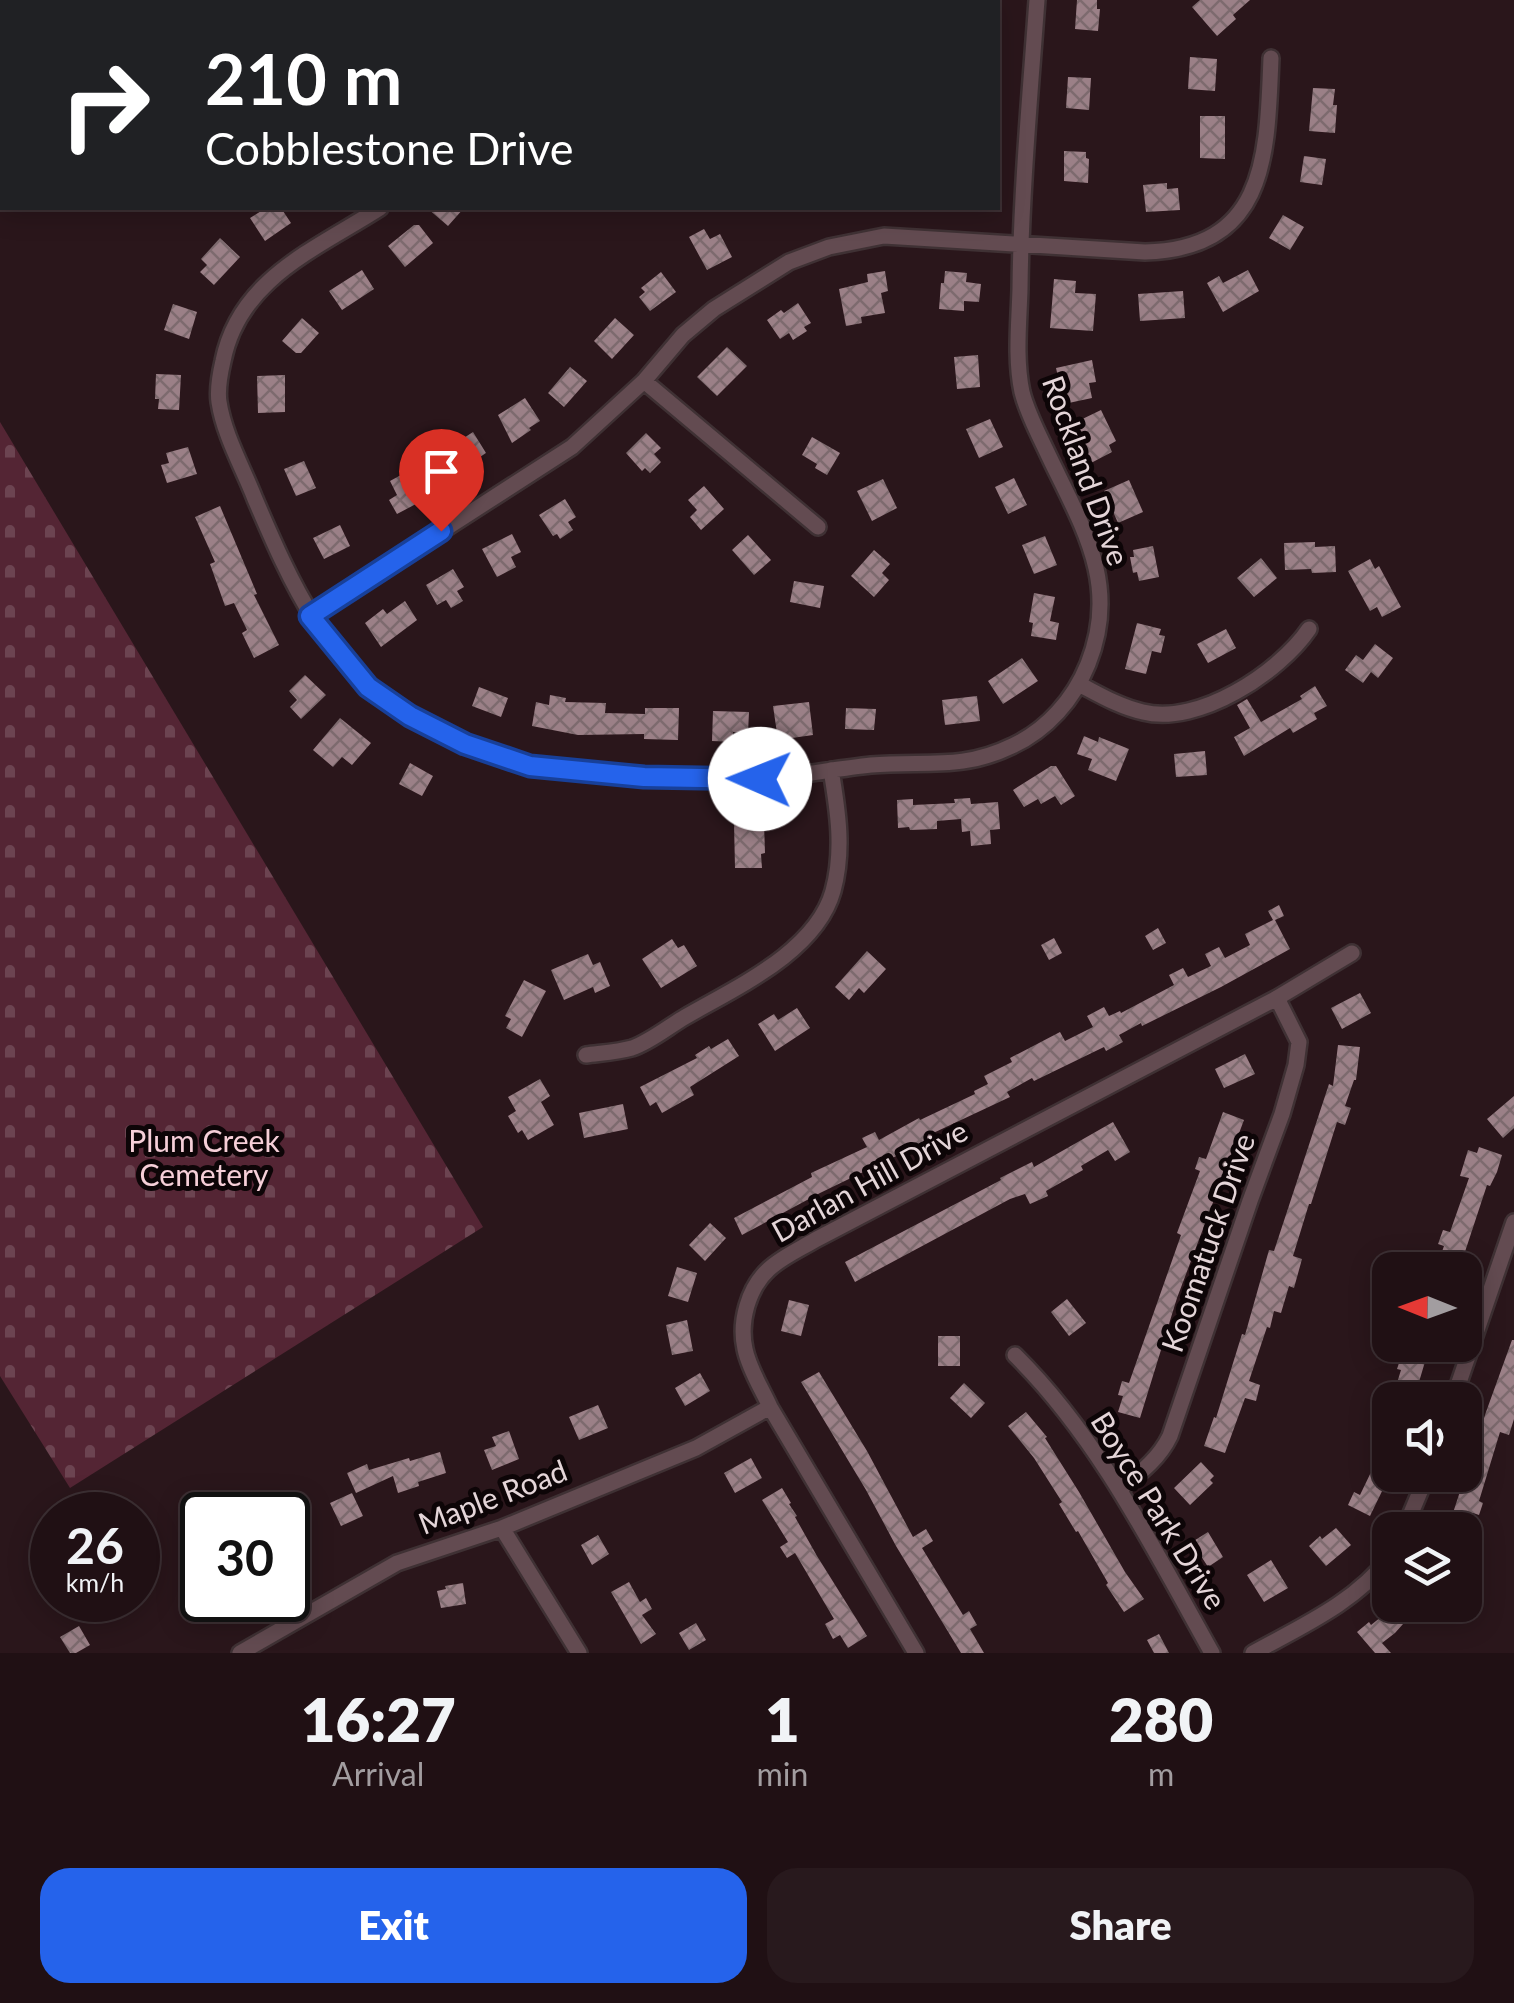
<!DOCTYPE html>
<html lang="en">
<head>
<meta charset="utf-8">
<style>
  :root { --surface:#201014; --page:#28191d; --text:#f1f3f6; --muted:#a29da0; --line:#3d3034; --accent:#2563eb }
  body { margin:0; font-family:Lato,sans-serif; background:var(--page); color:var(--text); height:100vh; display:flex; flex-direction:column; font-size:38px; white-space:nowrap }
  * { box-sizing:border-box; margin:0 }
  p { font-size:32px; color:var(--muted) }
  .icon { flex:none; width:55px; height:55px; fill:none; stroke:currentColor; stroke-width:2; stroke-linecap:round; stroke-linejoin:round }
  .map { position:relative; height:1653px; overflow:hidden }
  .details { display:flex; flex-direction:column; background:var(--surface); flex:1 }
  .details>* { flex:none }
  .hud { position:absolute; left:0px; top:0px; width:1000px; height:210px; box-shadow:0 5px 25px #0003,0 0 0 2px var(--line); background:#202124; color:#fff; overflow:hidden }
  .needle { width:65px; rotate:271deg }
  .controls { position:absolute; left:1372px; top:1252px; display:grid; gap:20px }
  .controls a { display:grid; place-items:center; width:110px; height:110px; border-radius:20px; background:var(--surface); box-shadow:0 5px 25px #0003,0 0 0 2px var(--line); font-size:50px }
  .speed { position:absolute; left:30px; top:1492px; display:flex; gap:20px; font-size:50px; font-weight:700; text-align:center }
  .speed>* { display:grid; place-content:center; width:130px; height:130px; border-radius:50%; background:var(--surface); box-shadow:0 5px 25px #0003,0 0 0 2px var(--line); line-height:1 }
  .speed small { font-size:25px; font-weight:400 }
  .speed .limit { border:5px solid #111; border-radius:15px; background:#fff; color:#111 }
  .pin { position:absolute; display:grid; place-items:center; width:85px; height:85px; color:#fff; margin:-102px -42px; border-radius:50% 50% 50% 0; rotate:-45deg; box-shadow:0 0 10px #0007 }
  .pin .icon { rotate:45deg }
  .me { position:absolute; width:110px; margin:-55px; rotate:271deg; stroke-linejoin:round; filter:drop-shadow(0 0 8px #0008) }
  .turn { display:flex; align-items:center; gap:35px; height:210px; padding:0 40px; font-size:45px }
  .turn .icon { width:130px; height:130px; stroke-width:2.5 }
  .turn b { display:block; font-size:70px; line-height:85px }
  .eta { display:flex; justify-content:space-evenly; align-items:center; height:170px; text-align:center }
  .eta b { font-size:60px; font-weight:800; line-height:70px }
  .button { display:flex; gap:20px; margin-top:auto; padding:20px 40px }
  .button a { flex:1; height:115px; border-radius:30px; background:var(--accent); color:#fff; font-size:40px; font-weight:800; line-height:115px; text-align:center }
  .button a+a { background:var(--page); color:var(--text) }
  .map>svg:first-child { display:block }
  .cemetery { fill:url(#cemetery-stones) }
  .building { fill:url(#building-cross-hatch) }
  .lines { fill:none; stroke-linecap:round; stroke-linejoin:round }
  .street-casing { stroke:#3f3134; stroke-width:20 }
  .street { stroke:#634b51; stroke-width:15 }
  .route-casing { stroke:#184099; stroke-width:25 }
  .route { stroke:#2563eb; stroke-width:18 }
  .labels { text-anchor:middle; stroke-width:10; stroke-linejoin:round; paint-order:stroke }
  .street-label { font-size:30px; fill:#e4d5d8; stroke:#0d0507 }
  .park-label { font-size:30px; fill:#f6cfd8; stroke:#0d0507 }
</style>
</head>
<body>
<div class="map">
<svg width="1514" height="1653" viewBox="0 0 1514 1653">
  <defs>
    <pattern id="cemetery-stones" width="16" height="16" patternUnits="userSpaceOnUse" patternTransform="scale(2.5)"><rect width="16" height="16" fill="#542534"/><path d="M2 7V4a2 2 0 0 1 4 0v3zM10 15v-3a2 2 0 0 1 4 0v3z" fill="#6c4451"/></pattern>
    <pattern id="building-cross-hatch" width="8" height="8" patternUnits="userSpaceOnUse" patternTransform="scale(2.5)"><rect width="8" height="8" fill="#9b8087"/><path d="M0 0l8 8M0 8l8-8" fill="none" stroke="#7d6a6e"/></pattern>
  </defs>
  <rect width="100%" height="100%" fill="#2a161b"/>
  <path class="cemetery" d="M 0,422 L 483,1227 L 70,1488 L 0,1376 Z"/>
  <path class="building" d="M 1077,0 L 1097,0 L 1097,9 L 1100,9 L 1098,31 L 1075,29 Z
    M 1200,0 L 1250,0 L 1233,15 L 1236,19 L 1217,36 L 1192,7 Z
    M 1190,57 L 1217,59 L 1215,91 L 1188,89 Z
    M 1068,77 L 1091,78 L 1089,110 L 1066,108 Z
    M 1313,88 L 1335,89 L 1333,105 L 1337,105 L 1335,133 L 1309,131 Z
    M 1200,116 L 1225,116 L 1225,159 L 1200,158 Z
    M 1064,151 L 1086,152 L 1086,158 L 1089,159 L 1088,183 L 1064,181 Z
    M 1304,156 L 1326,159 L 1322,185 L 1300,182 Z
    M 1167,183 L 1167,189 L 1178,188 L 1180,210 L 1146,212 L 1143,185 Z
    M 266,208 L 281,208 L 291,223 L 265,241 L 250,218 Z
    M 427,208 L 464,208 L 448,226 Z
    M 1283,215 L 1304,227 L 1290,250 L 1269,238 Z
    M 414,225 L 419,225 L 433,243 L 405,267 L 388,246 Z
    M 704,229 L 710,239 L 720,234 L 732,257 L 707,270 L 689,237 Z
    M 220,238 L 240,257 L 214,285 L 200,272 L 207,265 L 201,259 Z
    M 362,270 L 374,289 L 342,310 L 329,291 Z
    M 1248,270 L 1259,291 L 1223,312 L 1207,283 L 1219,276 L 1223,283 Z
    M 885,271 L 888,291 L 881,293 L 885,313 L 861,317 L 862,323 L 846,326 L 839,289 L 868,282 L 867,274 Z
    M 945,271 L 967,273 L 966,282 L 981,284 L 979,302 L 964,301 L 964,311 L 939,309 L 941,283 L 944,283 Z
    M 661,272 L 676,292 L 650,311 L 639,297 L 645,292 L 641,288 Z
    M 1054,279 L 1076,281 L 1075,293 L 1096,294 L 1093,331 L 1050,328 Z
    M 1183,291 L 1185,318 L 1140,321 L 1138,294 Z
    M 798,303 L 811,323 L 804,327 L 807,331 L 793,340 L 789,333 L 780,339 L 767,320 L 781,310 L 784,313 Z
    M 173,304 L 197,312 L 189,339 L 164,330 Z
    M 302,318 L 319,333 L 301,353 L 296,353 L 282,341 Z
    M 615,318 L 634,335 L 612,359 L 594,341 Z
    M 727,347 L 747,366 L 717,396 L 697,377 Z
    M 978,355 L 980,387 L 957,389 L 954,357 Z
    M 1092,360 L 1096,382 L 1089,383 L 1092,398 L 1064,404 L 1056,368 Z
    M 570,367 L 587,381 L 564,407 L 548,393 Z
    M 156,374 L 181,375 L 179,410 L 158,409 L 159,399 L 155,399 Z
    M 285,375 L 285,412 L 258,413 L 257,376 Z
    M 525,398 L 540,421 L 529,428 L 531,430 L 512,443 L 498,415 Z
    M 1101,410 L 1116,441 L 1109,445 L 1112,452 L 1091,463 L 1072,424 Z
    M 990,419 L 1003,447 L 979,458 L 966,429 Z
    M 444,432 L 453,445 L 473,432 L 486,453 L 459,471 L 457,468 L 413,498 L 416,504 L 397,514 L 389,500 L 397,495 L 390,481 L 430,459 L 422,447 Z
    M 646,433 L 661,448 L 654,454 L 661,462 L 650,473 L 645,468 L 642,471 L 626,453 Z
    M 812,437 L 840,453 L 827,475 L 815,468 L 817,464 L 802,455 Z
    M 188,447 L 197,474 L 167,483 L 161,465 L 169,463 L 166,453 Z
    M 304,461 L 316,488 L 296,496 L 284,469 Z
    M 1014,478 L 1027,505 L 1008,514 L 995,487 Z
    M 883,479 L 897,508 L 872,521 L 857,491 Z
    M 1129,480 L 1143,512 L 1118,523 L 1104,491 Z
    M 704,486 L 724,509 L 701,530 L 690,517 L 697,510 L 688,500 Z
    M 565,499 L 576,517 L 568,522 L 573,530 L 560,539 L 557,534 L 553,536 L 539,515 Z
    M 220,506 L 257,594 L 254,595 L 279,645 L 254,658 L 242,633 L 247,630 L 234,603 L 225,606 L 210,564 L 215,562 L 195,517 Z
    M 340,525 L 350,546 L 324,559 L 313,538 Z
    M 512,534 L 521,552 L 511,557 L 516,567 L 497,577 L 482,549 Z
    M 748,535 L 771,560 L 754,575 L 732,550 Z
    M 1045,536 L 1057,565 L 1034,574 L 1022,545 Z
    M 1315,542 L 1315,547 L 1335,546 L 1336,572 L 1312,573 L 1311,569 L 1285,570 L 1284,543 Z
    M 1153,546 L 1159,577 L 1139,581 L 1137,572 L 1133,573 L 1130,557 L 1134,557 L 1133,550 Z
    M 874,550 L 890,564 L 882,573 L 889,580 L 874,597 L 851,576 Z
    M 1261,558 L 1277,578 L 1254,597 L 1237,578 Z
    M 1370,559 L 1375,569 L 1379,566 L 1401,607 L 1382,617 L 1377,607 L 1370,611 L 1348,571 Z
    M 453,569 L 464,587 L 457,591 L 463,601 L 451,608 L 446,600 L 437,605 L 426,585 Z
    M 794,581 L 824,586 L 820,608 L 790,602 Z
    M 1034,593 L 1055,597 L 1050,621 L 1059,623 L 1056,640 L 1031,636 L 1033,623 L 1029,622 Z
    M 405,601 L 417,620 L 381,647 L 365,623 L 383,609 L 387,614 Z
    M 1137,623 L 1161,629 L 1159,635 L 1165,636 L 1161,653 L 1152,651 L 1146,674 L 1125,669 Z
    M 1226,629 L 1236,648 L 1208,663 L 1197,644 Z
    M 1375,644 L 1393,658 L 1378,678 L 1371,672 L 1363,683 L 1345,670 L 1356,655 L 1363,660 Z
    M 1022,658 L 1038,681 L 1003,704 L 988,681 Z
    M 305,675 L 326,695 L 301,719 L 290,707 L 297,700 L 289,691 Z
    M 1315,686 L 1327,706 L 1314,713 L 1317,719 L 1293,733 L 1290,728 L 1244,756 L 1234,737 L 1250,728 L 1237,705 L 1247,699 L 1261,722 L 1302,699 L 1300,696 Z
    M 479,687 L 508,698 L 501,717 L 472,706 Z
    M 550,695 L 566,698 L 565,702 L 606,703 L 605,713 L 645,714 L 645,708 L 679,708 L 678,740 L 644,739 L 644,734 L 578,735 L 532,726 L 536,702 L 549,705 Z
    M 977,696 L 980,721 L 945,725 L 942,700 Z
    M 809,702 L 813,735 L 778,740 L 773,706 Z
    M 846,708 L 876,709 L 874,730 L 845,729 Z
    M 713,711 L 749,712 L 748,733 L 733,732 L 733,742 L 712,741 Z
    M 340,718 L 371,743 L 352,765 L 342,757 L 333,767 L 313,750 Z
    M 1084,736 L 1098,742 L 1099,737 L 1129,749 L 1116,781 L 1088,770 L 1092,759 L 1077,754 Z
    M 1205,751 L 1207,775 L 1176,777 L 1174,754 Z
    M 410,763 L 433,776 L 422,796 L 399,784 Z
    M 1051,766 L 1056,766 L 1075,796 L 1061,805 L 1055,796 L 1041,804 L 1038,799 L 1024,807 L 1013,790 Z
    M 970,798 L 971,804 L 998,802 L 1000,829 L 990,830 L 991,844 L 971,846 L 970,831 L 962,832 L 961,819 L 937,821 L 937,829 L 910,830 L 909,827 L 898,828 L 897,800 L 913,799 L 913,805 L 955,803 L 954,799 Z
    M 734,823 L 764,823 L 765,853 L 761,854 L 762,868 L 735,868 Z
    M 1279,905 L 1284,916 L 1275,920 L 1290,949 L 1221,987 L 1142,1026 L 1141,1023 L 1119,1035 L 1123,1042 L 1106,1051 L 1104,1047 L 1034,1081 L 1032,1078 L 1007,1092 L 1010,1097 L 929,1135 L 931,1139 L 917,1146 L 820,1193 L 742,1235 L 734,1218 L 812,1177 L 811,1173 L 867,1147 L 862,1138 L 875,1132 L 879,1140 L 919,1118 L 920,1120 L 975,1094 L 974,1091 L 988,1084 L 984,1076 L 1012,1062 L 1010,1058 L 1060,1032 L 1065,1041 L 1093,1027 L 1087,1016 L 1104,1007 L 1109,1016 L 1120,1011 L 1121,1013 L 1174,985 L 1169,975 L 1183,968 L 1188,977 L 1211,966 L 1205,954 L 1219,947 L 1225,958 L 1250,945 L 1245,934 L 1273,920 L 1268,911 Z
    M 1158,928 L 1166,943 L 1153,950 L 1145,936 Z
    M 1054,938 L 1062,953 L 1049,960 L 1041,945 Z
    M 672,939 L 678,948 L 684,945 L 697,966 L 661,988 L 642,959 Z
    M 867,951 L 886,969 L 864,993 L 859,988 L 849,1000 L 835,987 Z
    M 588,954 L 593,965 L 600,962 L 610,986 L 595,993 L 593,987 L 564,1000 L 551,970 Z
    M 524,980 L 546,991 L 522,1037 L 506,1028 L 511,1019 L 505,1016 Z
    M 1360,993 L 1371,1013 L 1342,1029 L 1331,1008 Z
    M 797,1008 L 810,1028 L 775,1051 L 758,1024 L 774,1014 L 778,1020 Z
    M 728,1039 L 739,1056 L 690,1087 L 694,1095 L 662,1113 L 656,1102 L 650,1106 L 640,1087 L 697,1058 L 695,1055 L 709,1046 L 711,1049 Z
    M 1338,1045 L 1360,1047 L 1356,1080 L 1354,1080 L 1345,1106 L 1351,1108 L 1345,1125 L 1337,1122 L 1311,1204 L 1309,1204 L 1293,1256 L 1302,1259 L 1294,1288 L 1289,1286 L 1281,1313 L 1274,1311 L 1270,1328 L 1267,1327 L 1249,1381 L 1260,1385 L 1256,1401 L 1245,1398 L 1225,1453 L 1204,1446 L 1214,1417 L 1216,1418 L 1242,1334 L 1245,1335 L 1269,1250 L 1274,1251 L 1329,1084 L 1333,1086 Z
    M 1245,1054 L 1255,1074 L 1224,1088 L 1215,1069 Z
    M 540,1079 L 550,1096 L 541,1102 L 554,1125 L 528,1140 L 522,1130 L 518,1133 L 508,1116 L 516,1111 L 508,1097 Z
    M 1514,1096 L 1514,1128 L 1503,1138 L 1487,1119 Z
    M 623,1104 L 628,1129 L 584,1138 L 579,1113 Z
    M 1223,1112 L 1244,1120 L 1177,1298 L 1140,1418 L 1118,1412 L 1123,1396 L 1118,1395 L 1122,1381 L 1129,1383 L 1181,1235 L 1177,1233 L 1200,1171 L 1195,1169 L 1199,1157 L 1206,1159 Z
    M 1113,1122 L 1130,1152 L 1115,1161 L 1108,1150 L 1081,1166 L 1083,1170 L 1046,1191 L 1048,1196 L 1030,1204 L 1025,1194 L 1010,1199 L 855,1282 L 845,1262 L 1001,1180 L 1000,1178 L 1032,1162 L 1034,1167 Z
    M 1479,1147 L 1502,1155 L 1497,1172 L 1490,1186 L 1487,1185 L 1459,1270 L 1438,1263 L 1444,1246 L 1438,1244 L 1443,1230 L 1450,1232 L 1469,1178 L 1460,1176 L 1468,1150 L 1477,1153 Z
    M 710,1223 L 726,1238 L 705,1261 L 689,1245 Z
    M 677,1267 L 697,1273 L 688,1302 L 668,1296 Z
    M 1067,1299 L 1086,1323 L 1069,1336 L 1051,1312 Z
    M 789,1300 L 809,1305 L 801,1336 L 781,1331 Z
    M 687,1320 L 693,1351 L 672,1355 L 666,1325 Z
    M 938,1336 L 960,1336 L 960,1366 L 938,1366 Z
    M 1512,1340 L 1514,1340 L 1514,1419 L 1509,1435 L 1500,1432 L 1479,1501 L 1483,1503 L 1479,1515 L 1473,1513 L 1468,1528 L 1450,1522 L 1486,1412 Z
    M 1405,1345 L 1430,1345 L 1416,1392 L 1396,1386 L 1401,1370 L 1397,1369 Z
    M 819,1372 L 867,1451 L 913,1537 L 926,1529 L 933,1541 L 922,1548 L 963,1615 L 969,1611 L 977,1625 L 970,1629 L 984,1653 L 961,1653 L 896,1546 L 866,1490 L 801,1382 Z
    M 700,1373 L 710,1391 L 685,1406 L 675,1388 Z
    M 964,1383 L 985,1403 L 971,1418 L 950,1398 Z
    M 598,1405 L 608,1428 L 579,1440 L 569,1417 Z
    M 1026,1412 L 1047,1437 L 1045,1438 L 1079,1492 L 1125,1572 L 1144,1599 L 1124,1612 L 1106,1585 L 1108,1583 L 1078,1531 L 1076,1532 L 1059,1504 L 1062,1502 L 1034,1458 L 1008,1426 Z
    M 509,1431 L 519,1459 L 492,1470 L 484,1450 L 496,1446 L 492,1437 Z
    M 1378,1440 L 1390,1444 L 1390,1469 L 1385,1485 L 1370,1516 L 1348,1505 L 1354,1492 L 1360,1495 L 1373,1468 L 1371,1467 Z
    M 440,1452 L 446,1473 L 418,1482 L 419,1486 L 398,1493 L 393,1476 L 356,1493 L 347,1473 L 367,1464 L 369,1470 L 409,1458 L 410,1461 Z
    M 751,1458 L 762,1478 L 735,1493 L 724,1473 Z
    M 1201,1462 L 1214,1476 L 1210,1480 L 1213,1483 L 1190,1505 L 1174,1488 Z
    M 782,1488 L 791,1503 L 789,1504 L 797,1516 L 795,1517 L 817,1556 L 867,1636 L 848,1648 L 840,1635 L 833,1639 L 825,1624 L 834,1619 L 795,1553 L 787,1558 L 780,1547 L 788,1542 L 762,1500 Z
    M 352,1493 L 363,1516 L 341,1526 L 330,1503 Z
    M 1336,1528 L 1351,1545 L 1326,1566 L 1309,1546 L 1320,1536 L 1322,1539 Z
    M 1208,1532 L 1223,1557 L 1208,1567 L 1192,1542 Z
    M 598,1535 L 609,1554 L 592,1565 L 581,1545 Z
    M 1271,1560 L 1288,1588 L 1264,1602 L 1247,1575 Z
    M 138,1567 L 152,1585 L 138,1596 Z
    M 629,1582 L 640,1602 L 646,1598 L 652,1609 L 642,1615 L 656,1634 L 641,1644 L 611,1592 Z
    M 463,1583 L 466,1604 L 441,1608 L 437,1591 L 446,1589 L 445,1586 Z
    M 1396,1605 L 1420,1605 L 1395,1633 L 1382,1643 L 1391,1653 L 1375,1653 L 1357,1632 L 1369,1622 L 1371,1625 Z
    M 696,1623 L 706,1640 L 689,1650 L 679,1633 Z
    M 79,1626 L 90,1645 L 76,1653 L 70,1653 L 60,1637 Z
    M 1159,1634 L 1169,1653 L 1154,1653 L 1147,1640 Z"/>
  <g class="lines">
    <defs>
      <path id="street" d="M 436,0 L 436,2
        M 380,208 C 316,249 239,279 223,361 C 220,374 217,389 219,402 C 224,435 243,468 255,499 C 291,583 326,664 407,714 C 437,733 495,759 530,767 C 550,771 572,770 592,772 C 647,777 703,781 758,779 C 795,777 833,769 871,765 C 923,760 961,771 1012,746 C 1047,730 1074,699 1088,664 C 1121,582 1080,523 1046,450 C 1037,431 1027,412 1022,392 C 1015,359 1019,323 1020,289 C 1021,193 1030,96 1037,0
        M 644,381 L 818,527
        M 310,616 L 572,447 L 644,381 L 683,335 L 714,309 L 789,262 L 829,247 L 884,236 L 1145,252 C 1268,249 1267,154 1271,58
        M 1079,684 C 1100,695 1120,707 1143,712 C 1198,726 1279,673 1309,629
        M 586,1055 C 601,1053 618,1052 632,1048 C 650,1042 668,1027 685,1017 C 735,988 816,952 833,891 C 844,851 838,811 831,770
        M 1015,1355 C 1100,1439 1154,1550 1212,1653
        M 1453,1400 L 1514,1222
        M 1120,1489 C 1140,1473 1159,1459 1170,1436 L 1250,1201 L 1282,1114 L 1296,1065 L 1299,1042 L 1277,998
        M 502,1528 L 579,1653
        M 1404,1530 L 1427,1475
        M 240,1653 L 397,1563 L 502,1528 L 696,1448 L 770,1407
        M 916,1653 L 770,1407 C 762,1389 749,1369 745,1349 C 739,1322 748,1288 769,1269 C 782,1257 800,1249 815,1240 L 1277,998 L 1352,953
        M 1253,1653 C 1302,1626 1356,1602 1390,1557"/>
    </defs>
    <use href="#street" class="street-casing"/>
    <use href="#street" class="street"/>
  </g>
  <g class="lines">
    <defs>
      <path id="route" d="M 441,531 L 310,616 L 368,687 L 410,716 L 465,744 L 530,766 L 644,777 L 760,779"/>
    </defs>
    <use href="#route" class="route-casing"/>
    <use href="#route" class="route"/>
  </g>
  <g class="labels">
    <g class="street-label">
      <text transform="translate(1085 471) rotate(70)" y="10">Rockland Drive</text>
      <text transform="translate(870 1182) rotate(-29)" y="10">Darlan Hill Drive</text>
      <text transform="translate(1209 1243) rotate(-71)" y="10">Koomatuck Drive</text>
      <text transform="translate(493 1498) rotate(-21)" y="10">Maple Road</text>
      <text transform="translate(1158 1511) rotate(58)" y="10">Boyce Park Drive</text>
    </g>
    <g class="park-label">
      <text x="204" y="1152">Plum Creek<tspan x="204" dy="34">Cemetery</tspan></text>
    </g>
  </g>
</svg>
<div class="controls">
<a><svg class="needle" viewBox="-14 -14 28 28"><path d="M0-13l5 13h-10z" fill="#e53935"/><path d="M0 13l5-13h-10z" fill="#a29da0"/></svg></a>
<a><svg class="icon" aria-label="sound" viewBox="0 0 24 24"><path d="M4 9h4l5-4v14l-5-4H4zM17 9q2 3 0 6"/></svg></a>
<a><svg class="icon" aria-label="layers" viewBox="0 0 24 24"><path d="M12 4l9 5-9 5-9-5zM3 14l9 5 9-5"/></svg></a>
</div>
<div class="speed"><div>26<small>km/h</small></div><div class="limit">30</div></div>
<div class="pin" style="left:441px;top:531px;background:#d93025"><svg class="icon" aria-label="arrive" viewBox="0 0 24 24"><path d="M6 21V4h12l-3 4 3 4H6"/></svg></div>
<svg class="me" style="left:760px;top:779px" viewBox="-20 -20 40 40"><circle r="19" fill="#fff"/><path d="M0-13L10 11 0 6-10 11z" fill="#2563eb"/></svg>
<div class="hud">
<div class="turn"><svg class="icon" aria-label="right" viewBox="0 0 24 24"><path d="M7 20v-9h11M14 6l5 5-5 5"/></svg><div><b>210 m</b>Cobblestone Drive</div></div>
</div>
</div>
<section class="details">
<div class="eta">
<div><b>16:27</b><p>Arrival</p></div>
<div><b>1</b><p>min</p></div>
<div><b>280</b><p>m</p></div>
</div>
<div class="button"><a>Exit</a><a>Share</a></div>
</section>
</body>
</html>
